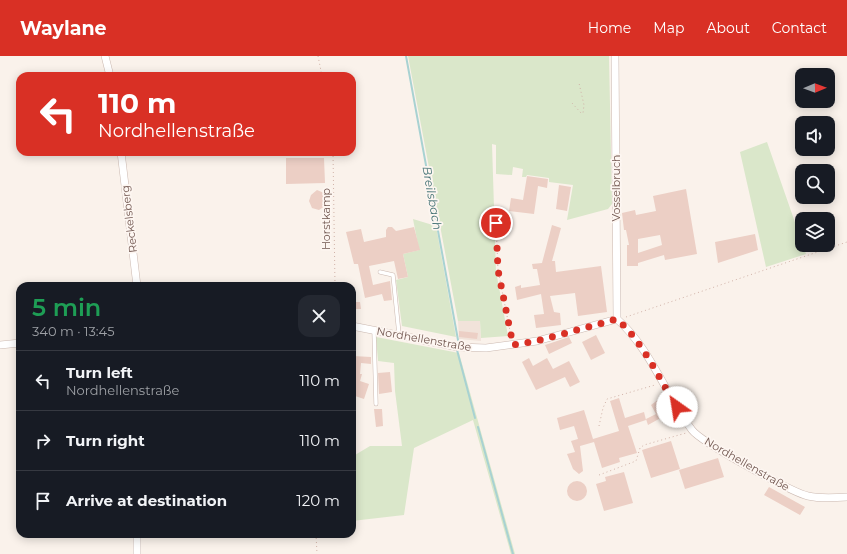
<!DOCTYPE html>
<html lang="en">
<head>
<meta charset="utf-8">
<style>
  :root { --surface:#171b24; --page:#242831; --text:#f1f3f6; --muted:#9ea1a6; --line:#363941; --accent:#d93025 }
  body { margin:0; font-family:Montserrat,sans-serif; background:var(--page); color:var(--text); height:100vh; display:flex; flex-direction:column; font-size:15px; white-space:nowrap }
  * { box-sizing:border-box; margin:0 }
  p { font-size:13px; color:var(--muted) }
  .icon { flex:none; width:22px; height:22px; fill:none; stroke:currentColor; stroke-width:2; stroke-linecap:round; stroke-linejoin:round }
  .map { position:relative; flex:1; overflow:hidden }
  .drawer { position:absolute; left:16px; top:226px; width:340px; height:256px; display:flex; flex-direction:column; background:var(--surface); border-radius:12px; box-shadow:0 2px 10px #0003 }
  .drawer>* { flex:none }
  .hud { position:absolute; left:16px; top:16px; width:340px; height:84px; border-radius:12px; box-shadow:0 2px 10px #0003; background:#d93025; color:#fff; overflow:hidden }
  .needle { width:26px; rotate:89deg }
  .fabs { position:absolute; left:795px; top:12px; display:grid; gap:8px }
  .fabs a { display:grid; place-items:center; width:40px; height:40px; border-radius:8px; background:var(--surface); box-shadow:0 2px 10px #0003; font-size:20px }
  .pin { position:absolute; display:grid; place-items:center; width:34px; height:34px; color:#fff; margin:-17px; border:2px solid #fff; border-radius:50%; box-shadow:0 1px 4px #0007 }
  .me { position:absolute; width:44px; margin:-22px; rotate:328deg; stroke-linejoin:round; filter:drop-shadow(0 0 3px #0008) }
  .turn { display:flex; align-items:center; gap:14px; height:84px; padding:0 16px; font-size:18px }
  .turn .icon { width:52px; height:52px; stroke-width:2.5 }
  .turn b { display:block; font-size:28px; line-height:34px }
  .round { display:grid; place-items:center; flex:none; width:42px; height:42px; border-radius:12px; background:var(--page) }
  .head { display:flex; align-items:center; justify-content:space-between; height:68px; padding:0 16px }
  h1 { font-size:24px; font-weight:600; line-height:30px; color:#1e9e55 }
  ul { padding:0; list-style:none }
  li { display:flex; align-items:center; gap:12px; height:60px; padding:0 16px; border-top:1px solid var(--line) }
  li div { flex:1 }
  li b { display:block; font-size:15px }
  li em { font-style:normal }
  header { display:flex; align-items:center; gap:24px; box-sizing:border-box; height:56px; padding:0 20px; background:var(--accent); color:#fff }
  header strong { font-size:19px }
  nav { display:flex; gap:22px; margin-inline-start:auto; font-size:14px }
  .map>svg:first-child { display:block }
  .residential { fill:#f1e3da }
  .green { fill:#dae7ca }
  .lines { fill:none; stroke-linecap:round; stroke-linejoin:round }
  .stream { stroke:#a8d2d2; stroke-width:2 }
  .building { fill:#eccfc5; fill-rule:evenodd }
  .lane-casing { stroke:#cbb9b1; stroke-width:4.5 }
  .street-casing { stroke:#cbb9b1; stroke-width:8 }
  .path { stroke:#d1b2a8; stroke-width:1; stroke-dasharray:1 3; stroke-linecap:butt }
  .lane { stroke:#fff; stroke-width:3.5 }
  .street { stroke:#fff; stroke-width:7 }
  .route { stroke:#d93025; stroke-width:7; stroke-dasharray:0 12.6 }
  .labels { text-anchor:middle; stroke-width:3.5; stroke-linejoin:round; paint-order:stroke }
  .street-label { font-size:11px; fill:#725851; stroke:#fdf6f1 }
  .water-label { font-size:12px; font-style:italic; fill:#467476; stroke:#fdf6f1 }
</style>
</head>
<body>
<header>
<strong>Waylane</strong>
<nav><a>Home</a><a>Map</a><a>About</a><a>Contact</a></nav>
</header>
<div class="map">
<svg width="847" height="498" viewBox="0 0 847 498">
  <rect width="100%" height="100%" fill="#faf2eb"/>
  <path class="residential" d="M 458,265 L 480,265 L 481,285 L 459,283 Z"/>
  <path class="green" d="M 408,0 L 609,0 L 612,148 L 608,153 L 567,164 L 573,129 L 549,126 L 549,122 L 527,119 L 526,121 L 522,121 L 523,113 L 513,111 L 512,119 L 496,118 L 496,89 L 492,88 L 496,215 L 508,280 L 481,282 L 480,265 L 458,265 Z
    M 767,86 L 806,198 L 766,211 L 740,96 Z
    M 413,163 L 436,170 L 456,281 L 402,270 L 396,224 L 408,221 L 403,198 L 419,194 Z
    M 376,281 L 459,297 L 515,498 L 511,498 L 473,364 L 414,392 L 404,459 L 352,465 L 352,404 L 354,404 L 355,399 L 370,390 L 402,390 L 395,335 L 394,307 L 378,305 Z"/>
  <g class="lines">
    <path class="stream" d="M 406,0 L 458,284
      M 457,294 L 475,362
      M 478,371 L 513,498"/>
  </g>
  <path class="building" d="M 286,102 L 324,102 L 325,127 L 286,128 Z
    M 527,120 L 548,123 L 547,132 L 538,130 L 534,158 L 509,155 L 511,142 L 523,144 Z
    M 559,129 L 571,131 L 567,155 L 556,153 Z
    M 686,133 L 697,198 L 665,204 L 664,199 L 638,207 L 638,210 L 627,210 L 627,189 L 629,189 L 626,174 L 624,174 L 622,157 L 635,154 L 636,159 L 656,155 L 653,140 ZM 660,179 L 662,189 L 638,197 L 638,183 Z
    M 317,134 L 324,137 L 327,144 L 325,150 L 319,154 L 312,152 L 309,145 L 311,139 Z
    M 552,169 L 561,172 L 552,205 L 555,205 L 556,216 L 601,210 L 607,256 L 578,260 L 575,237 L 550,240 L 554,256 L 560,257 L 561,269 L 536,272 L 534,259 L 544,258 L 541,238 L 517,244 L 515,231 L 521,229 L 521,232 L 540,229 L 537,213 L 533,213 L 532,208 L 542,207 Z
    M 388,171 L 392,171 L 396,175 L 414,171 L 420,194 L 403,198 L 408,221 L 398,223 L 394,205 L 369,210 L 373,229 L 390,225 L 392,244 L 384,245 L 382,238 L 365,242 L 358,208 L 354,208 L 346,176 L 361,173 L 364,186 L 386,181 L 386,174 Z
    M 755,178 L 758,194 L 718,207 L 715,186 Z
    M 354,246 L 360,246 L 361,253 L 352,253 L 352,247 Z
    M 459,275 L 478,277 L 477,283 L 459,281 Z
    M 596,279 L 605,297 L 591,304 L 582,286 Z
    M 569,281 L 572,287 L 549,298 L 545,289 Z
    M 353,300 L 371,301 L 371,308 L 361,307 L 360,318 L 362,318 L 360,325 L 369,328 L 364,343 L 352,339 Z
    M 529,302 L 533,310 L 547,302 L 553,313 L 569,305 L 580,326 L 570,331 L 565,321 L 536,334 L 522,306 Z
    M 390,316 L 392,336 L 379,338 L 378,317 Z
    M 619,342 L 625,362 L 644,356 L 646,364 L 628,370 L 637,397 L 619,402 L 620,406 L 602,412 L 594,386 L 580,390 L 583,415 L 579,418 L 573,413 L 567,398 L 575,396 L 571,385 L 578,383 L 574,370 L 560,374 L 557,362 L 584,354 L 593,383 L 619,375 L 610,345 Z
    M 659,343 L 665,352 L 662,354 L 666,359 L 648,369 L 646,363 L 656,358 L 651,349 Z
    M 374,353 L 382,353 L 383,370 L 376,371 Z
    M 671,385 L 680,413 L 651,422 L 642,394 Z
    M 718,402 L 724,421 L 685,433 L 679,414 Z
    M 624,416 L 633,447 L 604,455 L 596,428 L 606,425 L 605,421 Z
    M567 435a10 10 0 1 1 20 0a10 10 0 1 1-20 0Z
    M 769,431 L 805,451 L 800,459 L 764,439 Z"/>
  <g class="lines">
    <defs>
      <path id="lane" d="M 380,216 L 393,219 L 399,278
        M 374,275 L 376,348"/>
      <path id="street" d="M 105,0 L 110,20
        M 615,0 L 617,263
        M 121,96 L 137,230
        M 617,263 C 650,292 666,339 692,374 C 701,386 791,436 808,440 C 821,443 834,442 847,441
        M 352,270 L 458,291 L 486,292 L 537,285 L 617,263
        M 0,289 L 20,287
        M 137,498 L 137,478"/>
    </defs>
    <use href="#lane" class="lane-casing"/>
    <use href="#street" class="street-casing"/>
    <path class="path" d="M 318,0 L 322,20
      M 572,47 L 581,57 L 583,57 L 584,49 L 579,27
      M 333,96 L 335,230
      M 502,159 L 496,167 L 498,214 L 511,280
      M 626,261 L 847,186
      M 599,370 L 603,352 L 607,343 L 655,329
      M 599,419 L 636,405 L 640,392 L 644,389 L 686,377
      M 316,478 L 317,498"/>
    <use href="#lane" class="lane"/>
    <use href="#street" class="street"/>
  </g>
  <g class="lines">
    <path class="route" d="M 496,167 L 498,214 L 513,289 L 537,285 L 617,263 C 643,286 658,321 677,351"/>
  </g>
  <g class="labels">
    <g class="street-label">
      <text transform="translate(616 132) rotate(-90)" y="4">Vosselbruch</text>
      <text transform="translate(129 163) rotate(-97)" y="4">Reckelsberg</text>
      <text transform="translate(326 163) rotate(-90)" y="4">Horstkamp</text>
      <text transform="translate(424 283) rotate(10)" y="4">Nordhellenstraße</text>
      <text transform="translate(747 408) rotate(30)" y="4">Nordhellenstraße</text>
    </g>
    <g class="water-label">
      <text transform="translate(432 142) rotate(80)" y="4">Breilsbach</text>
    </g>
  </g>
</svg>
<div class="fabs">
<a><svg class="needle" viewBox="-14 -14 28 28"><path d="M0-13l5 13h-10z" fill="#e53935"/><path d="M0 13l5-13h-10z" fill="#9ea1a6"/></svg></a>
<a><svg class="icon" aria-label="sound" viewBox="0 0 24 24"><path d="M4 9h4l5-4v14l-5-4H4zM17 9q2 3 0 6"/></svg></a>
<a><svg class="icon" aria-label="search" viewBox="0 0 24 24"><circle cx="10" cy="10" r="6"/><path d="M15 15l6 6"/></svg></a>
<a><svg class="icon" aria-label="layers" viewBox="0 0 24 24"><path d="M12 4l9 5-9 5-9-5zM3 14l9 5 9-5"/></svg></a>
</div>
<div class="pin" style="left:496px;top:167px;background:#d93025"><svg class="icon" aria-label="arrive" viewBox="0 0 24 24"><path d="M6 21V4h12l-3 4 3 4H6"/></svg></div>
<svg class="me" style="left:677px;top:351px" viewBox="-20 -20 40 40"><circle r="19" fill="#fff"/><path d="M0-13L10 11 0 6-10 11z" fill="#d93025"/></svg>
<div class="hud">
<div class="turn"><svg class="icon" aria-label="left" viewBox="0 0 24 24"><path d="M17 20v-9H6M10 6l-5 5 5 5"/></svg><div><b>110 m</b>Nordhellenstraße</div></div>
</div>
<section class="drawer">
<div class="head"><div><h1>5 min</h1><p>340 m · 13:45</p></div><a class="round"><svg class="icon" aria-label="close" viewBox="0 0 24 24"><path d="M6 6l12 12M18 6L6 18"/></svg></a></div>
<ul>
<li><svg class="icon" aria-label="left" viewBox="0 0 24 24"><path d="M17 20v-9H6M10 6l-5 5 5 5"/></svg><div><b>Turn left</b><p>Nordhellenstraße</p></div><em>110 m</em></li>
<li><svg class="icon" aria-label="right" viewBox="0 0 24 24"><path d="M7 20v-9h11M14 6l5 5-5 5"/></svg><div><b>Turn right</b></div><em>110 m</em></li>
<li><svg class="icon" aria-label="arrive" viewBox="0 0 24 24"><path d="M6 21V4h12l-3 4 3 4H6"/></svg><div><b>Arrive at destination</b></div><em>120 m</em></li>
</ul>
</section>
</div>
</body>
</html>
